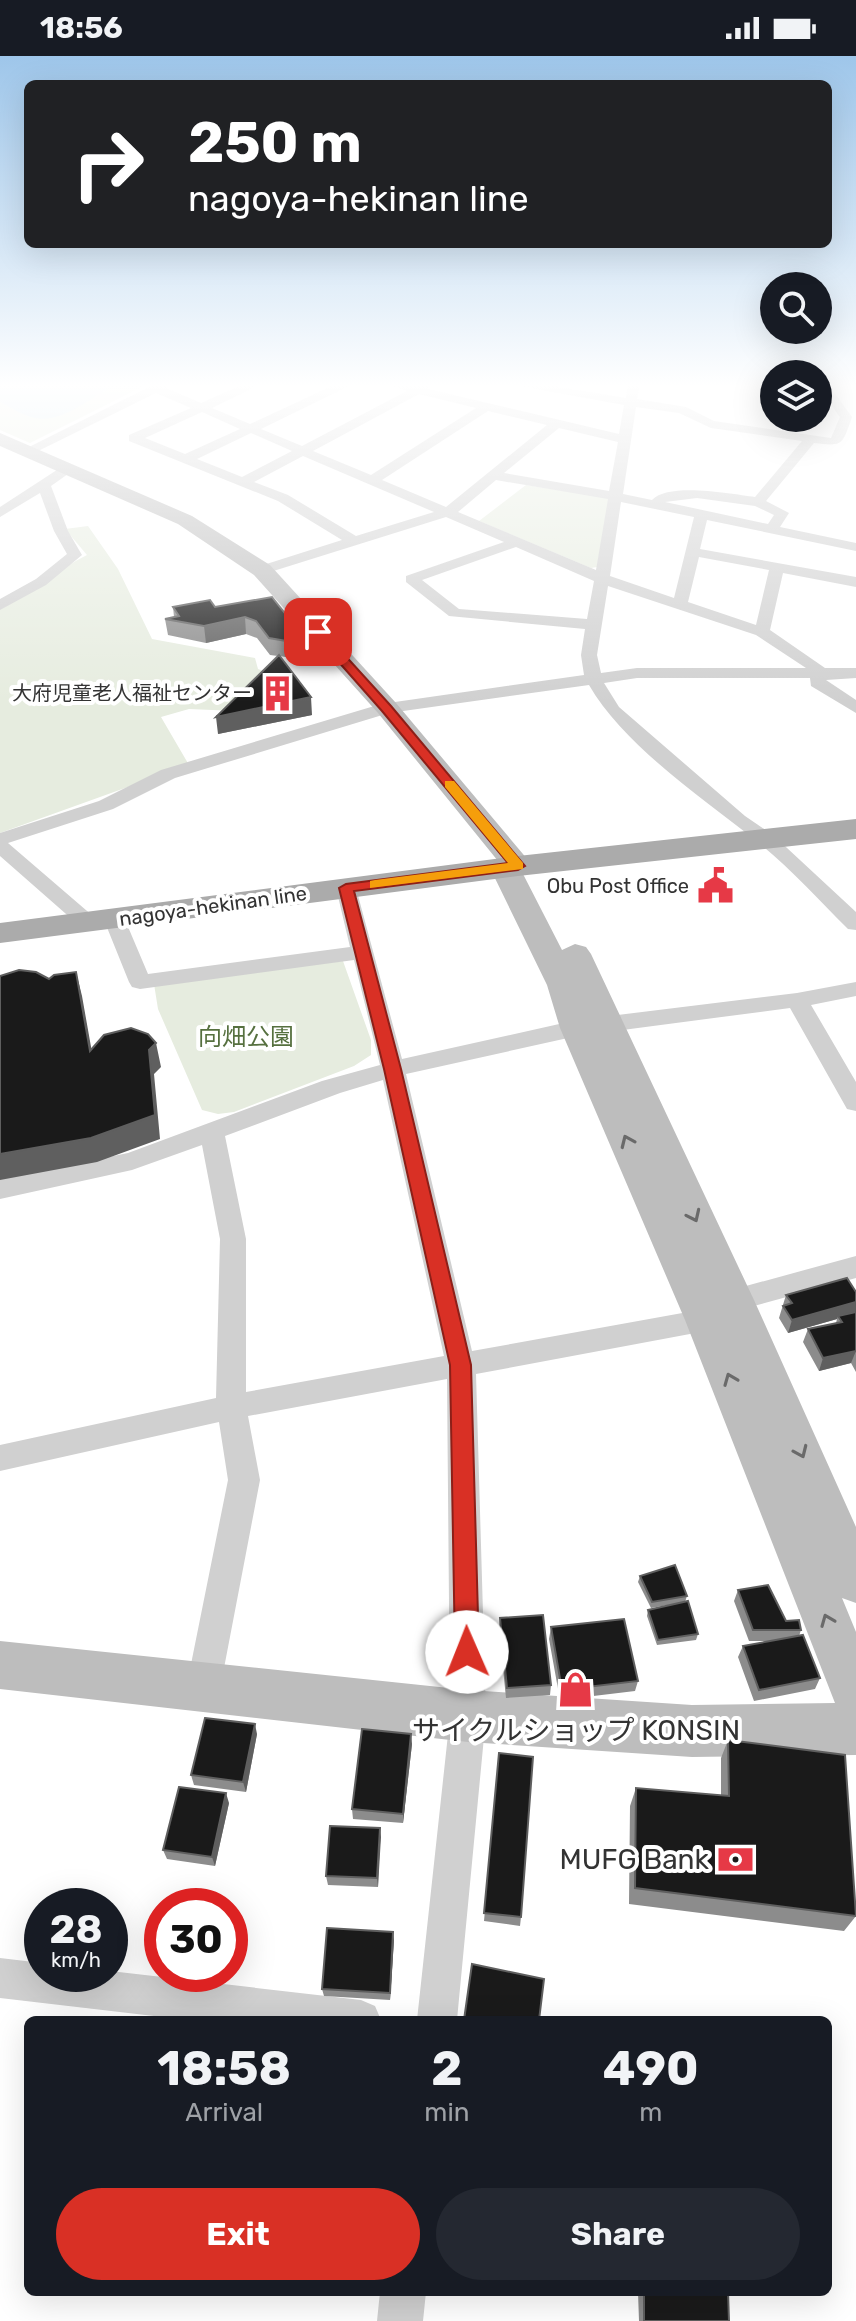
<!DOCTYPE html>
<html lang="en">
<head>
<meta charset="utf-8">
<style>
  :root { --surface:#171b24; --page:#242831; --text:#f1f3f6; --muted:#9ea1a6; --accent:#d93025 }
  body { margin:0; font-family:Rubik,"Noto Sans JP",sans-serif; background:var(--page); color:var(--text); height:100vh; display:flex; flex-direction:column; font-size:30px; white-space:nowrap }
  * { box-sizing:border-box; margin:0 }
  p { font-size:26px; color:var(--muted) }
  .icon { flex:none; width:44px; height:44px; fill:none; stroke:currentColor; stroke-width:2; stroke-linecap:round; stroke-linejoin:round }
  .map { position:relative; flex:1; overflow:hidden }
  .drawer { position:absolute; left:24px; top:1960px; width:808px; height:280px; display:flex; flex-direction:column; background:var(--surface); border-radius:12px; box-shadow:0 8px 32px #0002 }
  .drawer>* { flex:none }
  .top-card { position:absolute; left:24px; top:24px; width:808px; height:168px; border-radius:12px; box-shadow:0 8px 32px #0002; background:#202124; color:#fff; overflow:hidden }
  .tools { position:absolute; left:760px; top:216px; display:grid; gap:16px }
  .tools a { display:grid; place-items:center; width:72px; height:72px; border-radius:50%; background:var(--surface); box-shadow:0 8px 32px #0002; font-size:40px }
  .speed { position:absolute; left:24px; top:1832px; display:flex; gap:16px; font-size:40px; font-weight:700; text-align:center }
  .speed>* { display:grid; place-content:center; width:104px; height:104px; border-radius:50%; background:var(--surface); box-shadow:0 8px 32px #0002; line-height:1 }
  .speed small { font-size:20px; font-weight:400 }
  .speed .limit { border:12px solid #d22; background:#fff; color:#111 }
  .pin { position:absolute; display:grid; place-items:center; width:68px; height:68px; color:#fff; margin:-34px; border-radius:16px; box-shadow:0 4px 12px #0006 }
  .me { position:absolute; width:88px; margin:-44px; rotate:359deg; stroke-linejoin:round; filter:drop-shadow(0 0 6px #0008) }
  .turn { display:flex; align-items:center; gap:28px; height:168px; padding:0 32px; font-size:36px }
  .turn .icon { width:104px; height:104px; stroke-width:2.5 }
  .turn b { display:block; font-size:56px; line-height:68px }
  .eta { display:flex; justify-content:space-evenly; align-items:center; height:136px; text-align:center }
  .eta b { font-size:48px; font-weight:700; line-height:56px }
  .cta { display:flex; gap:16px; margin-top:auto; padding:16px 32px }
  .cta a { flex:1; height:92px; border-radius:48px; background:var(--accent); color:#fff; font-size:32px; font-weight:700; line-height:92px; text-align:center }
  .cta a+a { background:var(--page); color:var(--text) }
  .status { display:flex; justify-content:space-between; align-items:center; height:56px; padding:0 40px; background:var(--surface); direction:ltr }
  .status svg { height:22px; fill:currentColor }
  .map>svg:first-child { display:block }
  .green { fill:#e6ecdf }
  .water { fill:#cfe2ee }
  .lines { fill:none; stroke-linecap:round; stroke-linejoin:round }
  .street { fill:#d0d0d0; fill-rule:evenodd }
  .secondary { fill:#bdbdbd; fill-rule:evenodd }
  .primary { fill:#ababab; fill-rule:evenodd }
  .wall { fill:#8c8c8c }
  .shaded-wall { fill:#5f5f5f }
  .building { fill:#1a1a1a; stroke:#5f5f5f; stroke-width:2 }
  .oneway { stroke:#6a6a6a }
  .route { fill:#d93025; stroke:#8d1f18; stroke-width:2 }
  .slow { fill:#f59e0b }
  .labels { text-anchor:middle; stroke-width:8; stroke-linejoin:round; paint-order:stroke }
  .far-poi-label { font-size:20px; fill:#333; stroke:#fff; text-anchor:end }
  .far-street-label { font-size:20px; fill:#333; stroke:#fff }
  .park-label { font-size:24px; fill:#56703f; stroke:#fff }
  .near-poi-label { font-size:28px; fill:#333; stroke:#fff }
</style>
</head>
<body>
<div class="status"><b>18:56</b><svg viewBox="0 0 49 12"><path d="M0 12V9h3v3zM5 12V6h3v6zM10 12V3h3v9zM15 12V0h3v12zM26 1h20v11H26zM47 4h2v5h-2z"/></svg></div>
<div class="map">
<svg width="856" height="2265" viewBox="0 0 856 2265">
  <rect width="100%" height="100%" fill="#fff"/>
  <path class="green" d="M 0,328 L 148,328 L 30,387 L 0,374 Z
    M 526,429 L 609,442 L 597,511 L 591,512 L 479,465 Z
    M 88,470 L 118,513 L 152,583 L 255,602 L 258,613 L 274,619 L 236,655 L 189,653 L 161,661 L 189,709 L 0,777 L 0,553 C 32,538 56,514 87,499 L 65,473 Z
    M 343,905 L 371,984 L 371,999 L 354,1010 L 234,1056 L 218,1058 L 202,1054 L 158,953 L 154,928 Z"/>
  <path class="water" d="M 0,328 L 118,328 C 94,338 64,368 35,362 C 23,360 11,351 0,346 Z"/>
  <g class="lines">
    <path class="street" d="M 155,328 L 171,328 L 166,332 L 201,347 L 244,328 L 261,328 L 212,352 L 250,368 L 336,328 L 353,328 L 261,373 L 302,390 L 407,335 L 386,328 L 428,328 L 428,333 L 619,378 L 624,349 L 509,328 L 541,328 L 626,342 L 628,328 L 640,328 L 637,343 L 686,351 L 714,365 L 831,382 L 840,361 L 818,331 L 828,328 L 852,361 C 842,388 845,391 814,387 L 766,445 L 789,457 L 780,471 L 856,487 L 856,495 L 707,464 L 700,493 L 856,521 L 856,531 L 783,517 L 770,574 L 825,612 L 856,612 L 856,622 L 826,624 L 856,644 L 856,657 L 811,630 L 810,622 L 637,622 L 604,627 L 619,651 L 745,760 L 773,779 L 856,856 L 856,874 L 848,873 C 819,844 791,813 759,787 C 704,743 624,690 589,629 L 389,657 L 175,722 L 113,753 L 8,787 L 101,867 L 98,872 L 82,872 L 0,800 L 0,777 L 99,745 L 161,714 L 381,648 L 584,619 L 581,599 L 585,573 L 449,560 L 406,526 L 406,520 L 504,486 L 446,461 L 267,517 L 257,517 L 257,511 L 342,484 L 278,445 L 129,385 L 129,379 L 191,352 L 156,337 L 32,398 L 21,395 ZM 419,338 L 476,352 L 371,419 L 313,395 ZM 636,351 L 679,357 L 711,372 L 802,385 L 755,441 C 731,438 669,426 652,444 L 623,438 ZM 488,355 L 547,369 L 446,451 L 382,424 ZM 202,356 L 240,373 L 185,398 L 145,382 ZM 559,372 L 618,386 L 609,435 L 504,417 ZM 251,377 L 292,395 L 242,421 L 197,403 ZM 303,400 L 434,456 L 356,480 L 288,439 L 254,426 ZM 496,424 L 608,443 L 596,514 L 458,456 ZM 697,442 L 755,450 L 774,459 L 768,468 L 665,446 ZM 621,446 L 694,461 L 674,542 L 610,520 ZM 516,491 L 594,525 L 587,563 L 459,553 L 422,524 ZM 699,501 L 769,514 L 756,569 L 688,546 ZM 608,530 L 756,579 L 806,612 L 637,612 L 601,617 L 597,599 Z
      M 63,410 L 75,413 L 51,430 L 68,475 L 82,499 L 46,529 L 0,554 L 0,543 L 36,523 L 67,498 L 54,475 L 40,437 L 0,461 L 0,451 Z
      M 346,826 L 356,832 L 402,1003 L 577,964 L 797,937 L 856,926 L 856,940 L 811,949 L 856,1026 L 856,1055 L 847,1053 L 790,952 L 577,980 L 406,1018 L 472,1295 L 699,1254 L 724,1236 L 856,1200 L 856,1222 L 743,1253 L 716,1272 L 706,1275 L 476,1318 L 486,1660 L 457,1964 L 417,1964 L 450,1660 L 447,1323 L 248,1360 L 260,1424 L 220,1633 L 215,1645 L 203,1650 L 191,1645 L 186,1633 L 228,1424 L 219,1366 L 0,1415 L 0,1389 L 216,1342 L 220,1183 L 202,1089 L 132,1114 L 0,1143 L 0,1123 L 128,1097 L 322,1025 L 380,1009 L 354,904 L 140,933 L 132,931 L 129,926 L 104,864 L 115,858 L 123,859 L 148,918 L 350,891 L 336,832 ZM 383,1024 L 444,1300 L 246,1336 L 246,1183 L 225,1080 L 340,1037 Z
      M 0,1902 L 42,1907 L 42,1918 L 110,1918 L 110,1915 L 361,1944 L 375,1950 L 381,1964 L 188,1964 L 0,1942 Z
      M 380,2236 L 426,2236 L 423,2265 L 377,2265 Z"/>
    <path class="secondary" d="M 0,377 L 192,460 L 270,509 L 396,647 L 528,804 L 533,810 L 523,818 L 562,894 L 575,888 L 586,891 L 591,898 L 754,1244 L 856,1471 L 856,1547 L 842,1542 L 856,1576 L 856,1699 L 692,1701 L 468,1686 L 0,1633 L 0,1585 L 468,1634 L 692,1649 L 835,1647 L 685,1264 L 560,972 L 547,929 L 490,812 L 498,805 L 378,657 L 254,519 L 178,468 L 0,390 Z"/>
    <path class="primary" d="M 856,763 L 856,783 L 518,820 L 0,887 L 0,867 L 518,800 Z"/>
  </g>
  <path class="wall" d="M 272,541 L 310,589 L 311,606 L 280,600 L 312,659 L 218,678 L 278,600 L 270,599 L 257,582 L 246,578 L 206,587 L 168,579 L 165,563 L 174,561 L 173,551 L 215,551 Z
    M 856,1236 L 856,1316 L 851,1307 L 819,1315 L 803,1286 L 808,1273 L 836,1267 L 837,1263 L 788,1277 L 779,1262 L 786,1239 Z
    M 640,1520 L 687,1540 L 685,1546 L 651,1552 L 638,1526 Z
    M 738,1534 L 801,1574 L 799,1580 L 820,1622 L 815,1633 L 754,1645 L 738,1601 L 743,1590 L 770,1585 L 749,1585 L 734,1545 Z
    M 648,1554 L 698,1578 L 696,1584 L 657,1589 L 647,1560 Z
    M 500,1562 L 551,1629 L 550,1639 L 506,1642 L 499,1573 Z
    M 551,1571 L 638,1625 L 635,1635 L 560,1644 L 549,1583 Z
    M 257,1678 L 246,1736 L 194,1729 L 191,1719 Z
    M 728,1684 L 856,1860 L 844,1875 L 629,1848 L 630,1750 L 636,1732 L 721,1739 L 721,1702 Z
    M 412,1688 L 403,1767 L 353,1763 L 352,1753 Z
    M 499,1697 L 521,1861 L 520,1870 L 484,1865 Z
    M 229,1747 L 215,1810 L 167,1803 L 163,1794 Z
    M 380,1772 L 378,1831 L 328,1829 L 326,1820 Z
    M 394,1884 L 390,1944 L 324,1940 L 322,1933 Z
    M 638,2236 L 728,2236 L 729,2265 L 639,2265 Z"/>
  <path class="shaded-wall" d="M 245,561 L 246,578 L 206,587 L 204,570 Z
    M 311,641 L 312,659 L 218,678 L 216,661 Z
    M 76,916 L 82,940 L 96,1019 L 90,995 Z
    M 156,987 L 161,1011 L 154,1018 L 160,1083 L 97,1106 L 0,1124 L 0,1098 Z
    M 856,1246 L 856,1258 L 838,1260 L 837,1263 L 788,1277 L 792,1264 Z
    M 856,1295 L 851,1307 L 819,1315 L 823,1302 Z
    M 255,1668 L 257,1678 L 246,1736 L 243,1726 Z
    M 411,1678 L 412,1688 L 403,1767 L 403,1758 Z
    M 226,1737 L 229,1747 L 215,1810 L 212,1801 Z
    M 380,1772 L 381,1781 L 378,1831 L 377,1822 Z
    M 121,1862 L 126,1870 L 114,1915 L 110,1909 L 110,1903 Z
    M 393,1876 L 394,1884 L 390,1944 L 390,1937 Z"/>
  <path class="building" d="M 272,541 L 310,589 L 269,582 L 256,565 L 245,561 L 204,570 L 165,563 L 179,560 L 173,551 L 210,544 L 215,551 Z
    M 279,599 L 311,641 L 216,661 Z
    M 19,914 L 36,916 L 49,923 L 54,919 L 76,916 L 90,995 L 104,979 L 131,972 L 148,978 L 156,987 L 149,994 L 155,1059 L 91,1082 L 0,1098 L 0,920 Z
    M 847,1222 L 856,1236 L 856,1246 L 792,1264 L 783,1250 L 792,1247 L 786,1239 Z
    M 856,1256 L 856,1295 L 823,1302 L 808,1273 L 842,1266 L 838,1260 Z
    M 675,1509 L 687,1540 L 652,1546 L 640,1520 Z
    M 768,1529 L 786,1565 L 799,1564 L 801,1574 L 753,1574 L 738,1534 Z
    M 688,1545 L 698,1578 L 658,1584 L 648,1554 Z
    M 543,1559 L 551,1629 L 507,1632 L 500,1562 Z
    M 624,1563 L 638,1625 L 562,1634 L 551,1571 Z
    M 803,1579 L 820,1622 L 759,1634 L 743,1590 Z
    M 205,1662 L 255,1668 L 243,1726 L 191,1719 Z
    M 362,1673 L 411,1678 L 403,1758 L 352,1753 Z
    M 728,1684 L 845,1699 L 856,1860 L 635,1832 L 636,1732 L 729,1740 Z
    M 499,1697 L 533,1701 L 521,1861 L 484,1857 Z
    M 179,1731 L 226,1737 L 212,1801 L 163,1794 Z
    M 330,1770 L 380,1772 L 377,1822 L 326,1820 Z
    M 110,1860 L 121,1862 L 110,1903 Z
    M 327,1872 L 393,1876 L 390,1937 L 322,1933 Z
    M 472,1908 L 544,1923 L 539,1964 L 464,1964 Z
    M 644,2236 L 728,2236 L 729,2265 L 644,2265 Z"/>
  <defs><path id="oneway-chevron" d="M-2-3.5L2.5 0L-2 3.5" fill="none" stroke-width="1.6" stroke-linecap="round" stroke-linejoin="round" transform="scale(2)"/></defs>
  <g class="oneway">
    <use href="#oneway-chevron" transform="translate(627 1085) rotate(-114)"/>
    <use href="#oneway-chevron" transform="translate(694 1160) rotate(65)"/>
    <use href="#oneway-chevron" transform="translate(730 1323) rotate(-112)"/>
    <use href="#oneway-chevron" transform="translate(801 1396) rotate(66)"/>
    <use href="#oneway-chevron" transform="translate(827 1564) rotate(-112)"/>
  </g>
  <linearGradient id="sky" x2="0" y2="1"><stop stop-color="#9ec6ea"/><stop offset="0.51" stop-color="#fff"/><stop offset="1" stop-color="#fff" stop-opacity="0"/></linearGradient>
  <rect width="856" height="646" fill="url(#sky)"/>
  <path class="route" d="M 314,574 L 322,574 L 391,650 L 525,810 L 518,814 L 354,835 L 401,1013 L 471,1309 L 479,1596 L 475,1604 L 467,1608 L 458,1604 L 455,1596 L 450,1309 L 384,1013 L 339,832 L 346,828 L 508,807 L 382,655 L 314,578 Z"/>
  <path class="slow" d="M 445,725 L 454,725 L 523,807 L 523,813 L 370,832 L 370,825 L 375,824 L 508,807 L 445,731 Z"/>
  <defs>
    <symbol id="building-bare" viewBox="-9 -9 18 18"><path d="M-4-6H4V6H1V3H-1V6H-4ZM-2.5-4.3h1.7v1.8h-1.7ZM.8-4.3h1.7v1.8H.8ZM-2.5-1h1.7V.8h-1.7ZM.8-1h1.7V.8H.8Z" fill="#e63946" stroke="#fff" stroke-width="2.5" paint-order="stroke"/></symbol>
    <symbol id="civic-bare" viewBox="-9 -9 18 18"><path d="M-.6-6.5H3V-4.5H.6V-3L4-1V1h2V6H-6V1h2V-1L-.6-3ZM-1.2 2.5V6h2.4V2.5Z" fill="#e63946" stroke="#fff" stroke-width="2.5" paint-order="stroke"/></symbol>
    <symbol id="shop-bare" viewBox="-9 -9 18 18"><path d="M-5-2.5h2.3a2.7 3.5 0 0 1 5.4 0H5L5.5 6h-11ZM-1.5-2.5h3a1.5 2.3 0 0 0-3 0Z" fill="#e63946" stroke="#fff" stroke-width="2.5" paint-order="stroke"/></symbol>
    <symbol id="bank-bare" viewBox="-9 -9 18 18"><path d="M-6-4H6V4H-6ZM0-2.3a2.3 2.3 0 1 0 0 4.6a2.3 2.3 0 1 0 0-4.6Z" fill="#e63946" stroke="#fff" stroke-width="2.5" paint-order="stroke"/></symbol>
  </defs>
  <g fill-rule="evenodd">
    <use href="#building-bare" x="252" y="612" width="51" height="51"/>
    <use href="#civic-bare" x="690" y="804" width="51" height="51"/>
    <use href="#shop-bare" x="550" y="1608" width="51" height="51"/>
    <use href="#bank-bare" x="710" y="1778" width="51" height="51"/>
  </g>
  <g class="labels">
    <g class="far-poi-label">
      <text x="252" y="644">大府児童老人福祉センター</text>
      <text x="689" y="837">Obu Post Office</text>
    </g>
    <g class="far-street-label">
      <text transform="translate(213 850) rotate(-8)" y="7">nagoya-hekinan line</text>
    </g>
    <g class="park-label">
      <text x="246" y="989">向畑公園</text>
    </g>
    <g class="near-poi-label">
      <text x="576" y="1684">サイクルショップ KONSIN</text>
      <text x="709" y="1813" text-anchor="end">MUFG Bank</text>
    </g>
  </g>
</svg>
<div class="tools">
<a><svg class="icon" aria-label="search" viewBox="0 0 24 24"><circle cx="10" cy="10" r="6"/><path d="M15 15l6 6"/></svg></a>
<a><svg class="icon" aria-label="layers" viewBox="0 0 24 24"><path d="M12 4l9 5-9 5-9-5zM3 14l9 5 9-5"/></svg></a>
</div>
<div class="speed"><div>28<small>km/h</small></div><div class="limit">30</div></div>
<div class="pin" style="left:318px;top:576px;background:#d93025"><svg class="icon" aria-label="arrive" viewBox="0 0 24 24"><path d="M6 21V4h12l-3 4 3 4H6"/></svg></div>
<svg class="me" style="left:467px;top:1596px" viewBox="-20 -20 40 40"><circle r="19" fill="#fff"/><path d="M0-13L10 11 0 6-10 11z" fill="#d93025"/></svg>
<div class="top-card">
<div class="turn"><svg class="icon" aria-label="right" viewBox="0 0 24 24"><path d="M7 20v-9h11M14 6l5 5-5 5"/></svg><div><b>250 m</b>nagoya-hekinan line</div></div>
</div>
<section class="drawer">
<div class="eta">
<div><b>18:58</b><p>Arrival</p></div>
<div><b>2</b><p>min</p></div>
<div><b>490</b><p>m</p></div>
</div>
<div class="cta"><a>Exit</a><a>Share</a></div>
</section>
</div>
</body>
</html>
